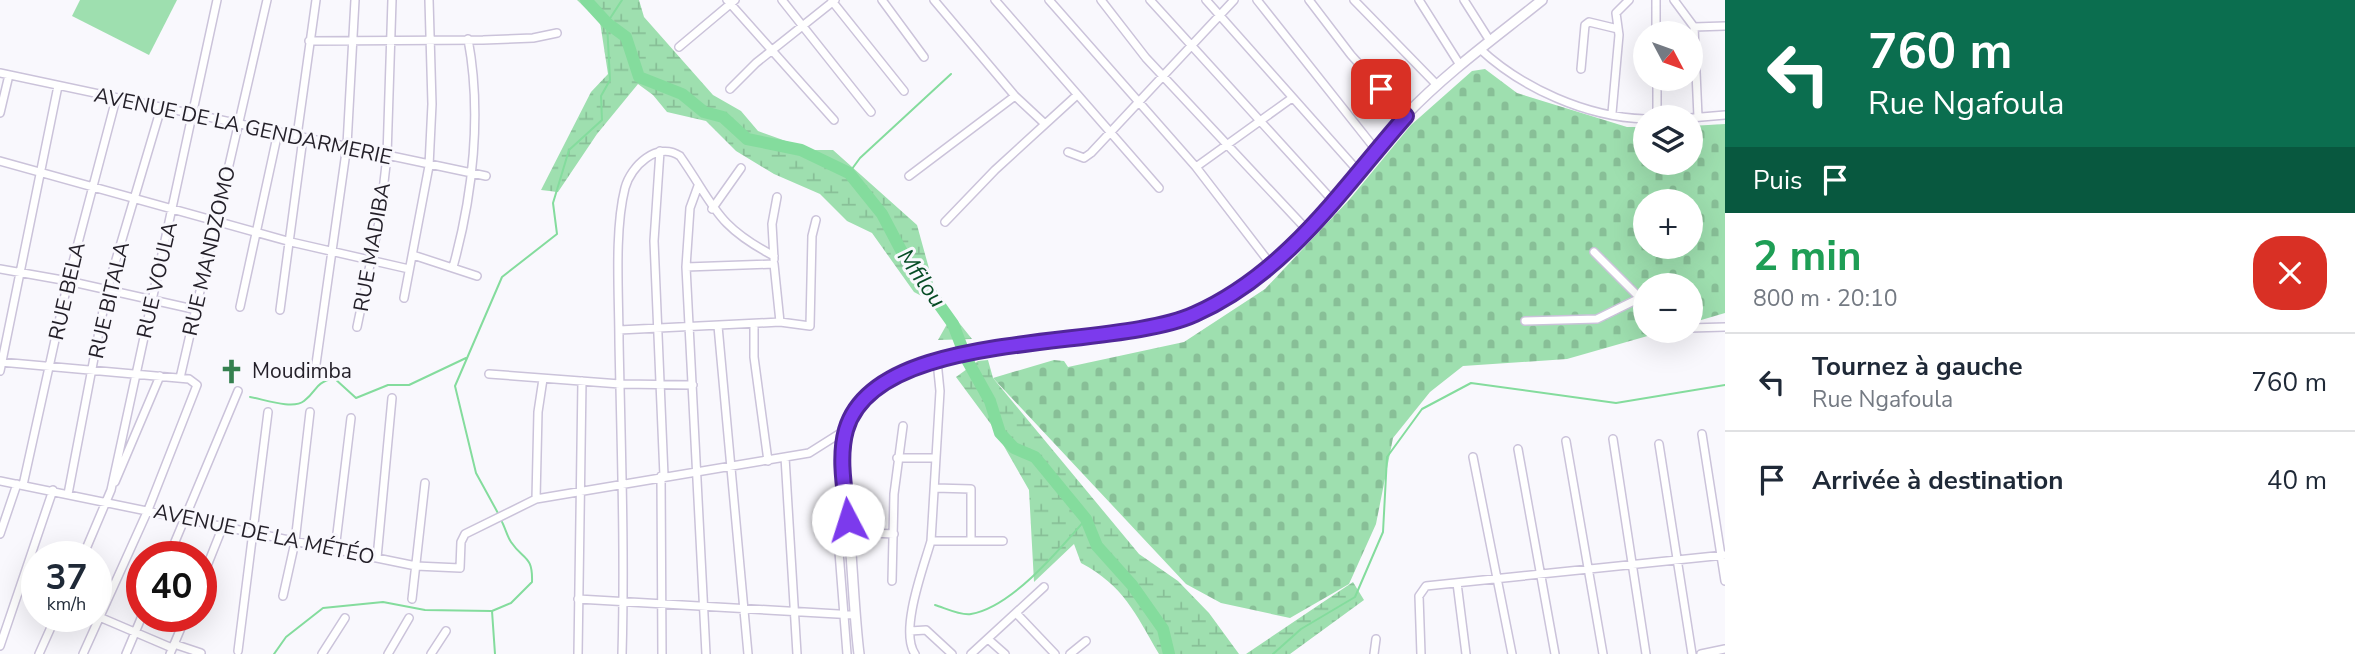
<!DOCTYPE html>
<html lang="fr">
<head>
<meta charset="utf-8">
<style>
  :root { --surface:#fff; --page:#f6f6f7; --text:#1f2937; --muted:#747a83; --line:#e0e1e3 }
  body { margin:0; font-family:"Nunito Sans",sans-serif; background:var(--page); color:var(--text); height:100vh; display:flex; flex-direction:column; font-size:26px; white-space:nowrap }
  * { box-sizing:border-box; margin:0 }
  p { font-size:23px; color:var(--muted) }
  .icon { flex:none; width:38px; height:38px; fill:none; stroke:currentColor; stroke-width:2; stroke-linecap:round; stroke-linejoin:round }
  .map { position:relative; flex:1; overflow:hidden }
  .panel { display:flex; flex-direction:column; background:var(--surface); width:630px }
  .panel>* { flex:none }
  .banner { background:#0b6e4f; color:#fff; overflow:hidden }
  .needle { width:46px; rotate:131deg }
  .tools { position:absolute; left:1633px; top:21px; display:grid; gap:14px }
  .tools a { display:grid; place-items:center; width:70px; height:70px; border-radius:50%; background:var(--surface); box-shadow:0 7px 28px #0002; font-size:35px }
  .speed { position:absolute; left:21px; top:541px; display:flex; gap:14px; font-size:35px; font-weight:700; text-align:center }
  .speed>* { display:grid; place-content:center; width:91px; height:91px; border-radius:50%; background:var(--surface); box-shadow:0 7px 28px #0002; line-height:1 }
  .speed small { font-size:18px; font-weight:400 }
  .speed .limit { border:10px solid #d22; background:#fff; color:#111 }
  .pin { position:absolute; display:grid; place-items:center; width:60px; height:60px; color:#fff; margin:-30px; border-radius:14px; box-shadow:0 4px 10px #0006 }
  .me { position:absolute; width:77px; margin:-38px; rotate:355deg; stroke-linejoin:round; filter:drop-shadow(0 0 5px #0008) }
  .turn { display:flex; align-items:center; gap:24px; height:147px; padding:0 28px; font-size:32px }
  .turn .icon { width:91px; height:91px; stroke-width:2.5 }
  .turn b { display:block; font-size:49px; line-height:60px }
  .then { display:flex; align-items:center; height:66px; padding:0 28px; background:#0003; gap:14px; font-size:26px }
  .round { display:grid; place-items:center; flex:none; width:74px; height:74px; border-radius:28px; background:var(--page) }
  .summary { display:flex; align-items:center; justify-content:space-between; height:119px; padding:0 28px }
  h1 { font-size:42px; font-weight:700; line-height:52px; color:#1e9e55 }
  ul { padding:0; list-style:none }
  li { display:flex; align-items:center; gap:21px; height:98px; padding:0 28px; border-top:2px solid var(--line) }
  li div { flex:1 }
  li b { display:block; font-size:26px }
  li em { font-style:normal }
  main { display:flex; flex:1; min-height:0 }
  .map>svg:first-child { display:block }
  .grass { fill:#9edfaf }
  .wetland { fill:url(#wetland-marsh) }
  .cemetery { fill:url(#cemetery-stones); fill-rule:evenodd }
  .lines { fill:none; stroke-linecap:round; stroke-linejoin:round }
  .stream { stroke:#84dc9d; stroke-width:2 }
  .river { stroke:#84dc9d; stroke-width:12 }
  .minor-casing { stroke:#cbc3da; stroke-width:10 }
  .tertiary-casing { stroke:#cbc3da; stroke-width:12 }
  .minor { stroke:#fff; stroke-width:7 }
  .tertiary { stroke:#fff; stroke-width:9 }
  .route-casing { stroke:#51269a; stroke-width:18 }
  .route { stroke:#7c3aed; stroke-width:12 }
  .labels { text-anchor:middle; stroke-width:6; stroke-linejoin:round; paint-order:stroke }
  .street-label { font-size:21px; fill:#231f28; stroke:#f9f8fd }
  .poi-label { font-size:21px; fill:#231f28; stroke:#f9f8fd; text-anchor:start }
  .water-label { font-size:23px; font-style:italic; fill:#064c25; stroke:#f9f8fd }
</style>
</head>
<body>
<main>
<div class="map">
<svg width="1725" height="654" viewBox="0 0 1725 654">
  <defs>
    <pattern id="wetland-marsh" width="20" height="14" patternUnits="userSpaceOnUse" patternTransform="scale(1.75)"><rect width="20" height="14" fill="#9edfaf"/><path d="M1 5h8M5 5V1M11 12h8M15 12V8" fill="none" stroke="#88bf97"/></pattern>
    <pattern id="cemetery-stones" width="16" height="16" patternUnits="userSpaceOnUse" patternTransform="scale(1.75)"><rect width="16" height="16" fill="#9edfaf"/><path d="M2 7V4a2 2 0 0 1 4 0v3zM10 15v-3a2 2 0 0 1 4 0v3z" fill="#88bf97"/></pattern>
  </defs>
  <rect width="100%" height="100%" fill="#f9f8fd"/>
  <path class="grass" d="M 80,0 L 177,0 L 149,55 L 72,16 Z"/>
  <path class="wetland" d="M 577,0 L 639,0 L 644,17 L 713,95 L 741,111 L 758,131 L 811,150 L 833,150 L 917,225 L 936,294 L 972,339 L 938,340 L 947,324 L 929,300 L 914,292 L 872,233 L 847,221 L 820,194 L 774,174 L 736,151 L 706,121 L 667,112 L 653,95 L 638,84 L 597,134 L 558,192 L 541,190 L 591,92 L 608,74 L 600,22 Z
    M 988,360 L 993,378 L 1139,554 L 1178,581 L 1209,613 L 1239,654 L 1159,654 C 1135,613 1124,586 1081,563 L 1074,544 L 1034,582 L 1029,490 L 993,427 L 956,377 L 978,361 Z
    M 1353,582 L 1364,600 L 1290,654 L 1246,654 Z"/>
  <path class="cemetery" d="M 1485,69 L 1517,93 L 1627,127 L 1645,127 L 1645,163 L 1690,163 L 1691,126 L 1725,124 L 1725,313 L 1691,323 L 1690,285 L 1645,285 L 1645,331 L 1665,331 L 1567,359 L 1463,366 L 1430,392 L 1393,438 L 1376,524 L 1349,584 L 1290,618 L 1221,603 L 1186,584 L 993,378 L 1054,360 L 1064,361 L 1068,367 L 1184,342 L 1265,289 L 1349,200 L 1411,125 L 1472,71 ZM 1645,201 L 1690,201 L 1690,247 L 1645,247 Z"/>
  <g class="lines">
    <path class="stream" d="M 849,173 L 860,158 L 951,74
      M 250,397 C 263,399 293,410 304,401 C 319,389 313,384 334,378 L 356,398 L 388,385 L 409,385 L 466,358
      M 499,515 L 476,473 L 455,386 L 502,277 L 557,234 L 553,203 L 569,150 L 602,120 L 601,96 L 610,80 L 607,23 L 622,0
      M 935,605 C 945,608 961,616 971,614 C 1012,607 1060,549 1086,519
      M 274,654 L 286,637 L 323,608 L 383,602 L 425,610 L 491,611
      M 495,654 L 492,611 L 511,603 L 532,582 C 533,555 523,560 511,542 C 507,536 505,527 501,520
      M 1273,654 L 1301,629 L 1355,597 L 1383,532 L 1387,457 L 1422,409 L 1471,383 L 1616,403 L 1725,385"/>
    <path class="river" d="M 586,0 L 607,23 L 626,37 L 639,77 L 682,94 L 704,112 L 723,117 L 747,139 L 801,150 L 849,173 L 882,214 L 903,254 L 953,324 L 966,358 L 990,401 L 1000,433 L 1014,448 L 1035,457 L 1086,519 L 1097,546 L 1132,585 L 1163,629 L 1169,654"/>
    <defs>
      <path id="minor" d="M 727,0 L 834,120
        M 782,0 L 871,112
        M 882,0 L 924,57
        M 934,0 L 1015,96 L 1044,123
        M 995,0 L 1159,188
        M 1049,0 L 1196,167 L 1272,266
        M 1101,0 L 1146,58 L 1308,231
        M 1150,0 L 1334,202
        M 1206,0 L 1359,172
        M 1257,0 L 1376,150
        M 1309,0 L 1351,55 L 1406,116
        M 1354,0 L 1437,85
        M 1419,0 L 1460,65
        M 1464,0 L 1490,41
        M 1656,0 L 1656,33
        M 1674,0 L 1694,27 L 1698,117
        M 832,1 L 904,91
        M 1694,27 L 1725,26
        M 309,41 L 483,40 L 533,38 L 557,33
        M 679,47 L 735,0
        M 1480,49 C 1522,88 1586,117 1645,119
        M 1581,69 L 1585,25 L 1589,22 L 1618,29
        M 0,73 L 486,176
        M 1657,79 L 1657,117
        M 730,89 L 756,63 L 835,0
        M 0,113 L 9,75
        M 1612,113 L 1619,35 L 1616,13 L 1629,0
        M 1690,118 L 1725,115
        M 297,136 L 316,0
        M 660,151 L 654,241 L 664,476
        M 1068,152 L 1084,158 L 1091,153 L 1234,0
        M 0,161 L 291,242 L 409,269
        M 1196,167 L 1292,98
        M 909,176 L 1015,96
        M 698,186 L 690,208 L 686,267 L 706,654
        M 712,209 L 741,168
        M 945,222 L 995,170 L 1077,95
        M 1594,252 L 1645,303
        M 413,255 L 477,276
        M 774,259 L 772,224 L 777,197
        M 453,267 C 473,195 482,113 468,39
        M 686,267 L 774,264 L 780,322
        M 0,269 L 68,281 L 193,309
        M 404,298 L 429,166 L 432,104 L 429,0
        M 240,307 L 278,132
        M 280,310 L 303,138
        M 1525,321 L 1597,319 L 1640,298
        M 754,324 L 754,357 L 768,461
        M 718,326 L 748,654
        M 357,327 L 380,217 L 387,156 L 392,0
        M 1690,328 L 1725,327
        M 619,330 L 780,322 L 810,326 L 812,236 L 816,220
        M 937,361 L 940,391 L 931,541 L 1003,541
        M 0,362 L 189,379 L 197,385 L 148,510 L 83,654
        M 316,364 L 347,145 L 355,0
        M 0,371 L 58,86
        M 489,374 L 620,384 L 693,385
        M 180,378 L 267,0
        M 1702,434 L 1725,581
        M 1613,439 L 1646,654
        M 1566,441 L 1603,654
        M 1659,444 L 1692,654
        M 1518,449 L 1555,654
        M 785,457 L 797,654
        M 1473,457 L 1512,654
        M 897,458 L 936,458
        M 661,476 L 662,654
        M 0,481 L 416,566 L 460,568 L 461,542 L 465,534 L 536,499 L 809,453 L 847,429
        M 115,482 L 160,376
        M 23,485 L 68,281 L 116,99
        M 935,488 L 971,489 L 971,541
        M 68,494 L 107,290 L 161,108
        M 536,499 L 538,412 L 543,379
        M 849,532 L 894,534
        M 0,534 L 17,484
        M 335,550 L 351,418
        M 83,556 L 111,490 L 217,0
        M 169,556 L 238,391
        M 377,558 L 392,398
        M 201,581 L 223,526
        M 892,581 L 894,494 L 903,426
        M 1457,583 L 1466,654
        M 283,596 L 295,542 L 310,412
        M 412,599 L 425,483
        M 578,599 L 855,615
        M 1016,613 L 1055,654
        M 97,616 L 172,648
        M 910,631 L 926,630 L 952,654
        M 988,639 L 1005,654
        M 174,644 L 201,653
        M 0,646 L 53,490
        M 238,651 L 268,412
        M 39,654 L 56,616
        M 126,654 L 142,616
        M 170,654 L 186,616
        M 322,654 L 345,618
        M 388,654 L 409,618
        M 431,654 L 446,631
        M 578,654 L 582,381
        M 622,654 C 625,550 621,445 619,341 C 619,296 614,231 625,188 C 631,166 657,141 680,156 C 715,206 715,225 774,256
        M 847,654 L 837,526 L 841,521 L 848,520
        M 915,654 C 899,631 924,566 931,541
        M 971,654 L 1044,587
        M 1070,654 L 1086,641
        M 1374,654 L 1376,639
        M 1421,654 L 1419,596 L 1426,586 L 1725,555
        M 1701,654 L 1725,649"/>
      <path id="tertiary" d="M 859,654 C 854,613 853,571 849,530 C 846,498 840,465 846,433 C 848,422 857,407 864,400 C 931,325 1104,355 1195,314 C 1289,273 1338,187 1406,115 C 1447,72 1496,37 1542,0"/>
    </defs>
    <use href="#minor" class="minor-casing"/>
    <use href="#tertiary" class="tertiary-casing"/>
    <use href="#minor" class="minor"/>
    <use href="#tertiary" class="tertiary"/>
  </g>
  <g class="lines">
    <defs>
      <path id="route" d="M 848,520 C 845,492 838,458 846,430 C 876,326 1112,352 1195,314 C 1287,273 1342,189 1406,116 L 1381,89"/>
    </defs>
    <use href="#route" class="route-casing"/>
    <use href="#route" class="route"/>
  </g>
  <defs>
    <symbol id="church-bare" viewBox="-9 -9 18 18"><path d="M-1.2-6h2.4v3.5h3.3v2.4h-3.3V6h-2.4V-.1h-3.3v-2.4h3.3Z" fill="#35804f" stroke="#f9f8fd" stroke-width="2.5" paint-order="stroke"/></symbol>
  </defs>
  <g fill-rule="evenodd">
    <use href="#church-bare" x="214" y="354" width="35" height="35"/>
  </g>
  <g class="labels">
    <g class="street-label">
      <text transform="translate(243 126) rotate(12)" y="7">AVENUE DE LA GENDARMERIE</text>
      <text transform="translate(372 247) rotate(-80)" y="7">RUE MADIBA</text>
      <text transform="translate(209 251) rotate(-77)" y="7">RUE MANDZOMO</text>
      <text transform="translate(157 280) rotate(-77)" y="7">RUE VOULA</text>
      <text transform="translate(67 291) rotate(-77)" y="7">RUE BELA</text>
      <text transform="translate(109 300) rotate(-77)" y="7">RUE BITALA</text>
      <text transform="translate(264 534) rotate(12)" y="7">AVENUE DE LA MÉTÉO</text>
    </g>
    <g class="poi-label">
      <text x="252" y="378">Moudimba</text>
    </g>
    <g class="water-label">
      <text transform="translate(922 278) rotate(55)" y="8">Mfilou</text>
    </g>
  </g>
</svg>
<div class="tools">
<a><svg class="needle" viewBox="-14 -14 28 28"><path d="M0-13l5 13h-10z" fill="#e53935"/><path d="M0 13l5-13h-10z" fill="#747a83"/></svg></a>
<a><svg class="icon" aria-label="layers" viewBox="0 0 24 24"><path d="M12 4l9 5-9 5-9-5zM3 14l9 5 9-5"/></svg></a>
<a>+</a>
<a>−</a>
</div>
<div class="speed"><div>37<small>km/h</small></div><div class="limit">40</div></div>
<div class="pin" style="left:1381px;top:89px;background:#d93025"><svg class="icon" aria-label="arrive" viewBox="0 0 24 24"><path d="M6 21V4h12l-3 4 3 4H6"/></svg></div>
<svg class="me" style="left:848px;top:520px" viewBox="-20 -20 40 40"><circle r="19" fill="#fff"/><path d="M0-13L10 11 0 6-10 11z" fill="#7c3aed"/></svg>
</div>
<section class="panel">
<div class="banner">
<div class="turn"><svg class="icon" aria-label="left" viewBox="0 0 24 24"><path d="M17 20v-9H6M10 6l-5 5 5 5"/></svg><div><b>760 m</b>Rue Ngafoula</div></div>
<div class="then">Puis<svg class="icon" aria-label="arrive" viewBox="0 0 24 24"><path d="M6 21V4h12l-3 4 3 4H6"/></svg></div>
</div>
<div class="summary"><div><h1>2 min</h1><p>800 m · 20:10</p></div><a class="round" style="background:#d93025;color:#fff"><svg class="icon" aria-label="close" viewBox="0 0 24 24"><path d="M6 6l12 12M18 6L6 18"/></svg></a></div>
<ul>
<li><svg class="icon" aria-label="left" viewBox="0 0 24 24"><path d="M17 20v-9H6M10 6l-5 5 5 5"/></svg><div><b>Tournez à gauche</b><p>Rue Ngafoula</p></div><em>760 m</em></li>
<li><svg class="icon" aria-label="arrive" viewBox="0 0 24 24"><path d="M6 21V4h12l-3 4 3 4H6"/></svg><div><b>Arrivée à destination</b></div><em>40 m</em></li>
</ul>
</section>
</main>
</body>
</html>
